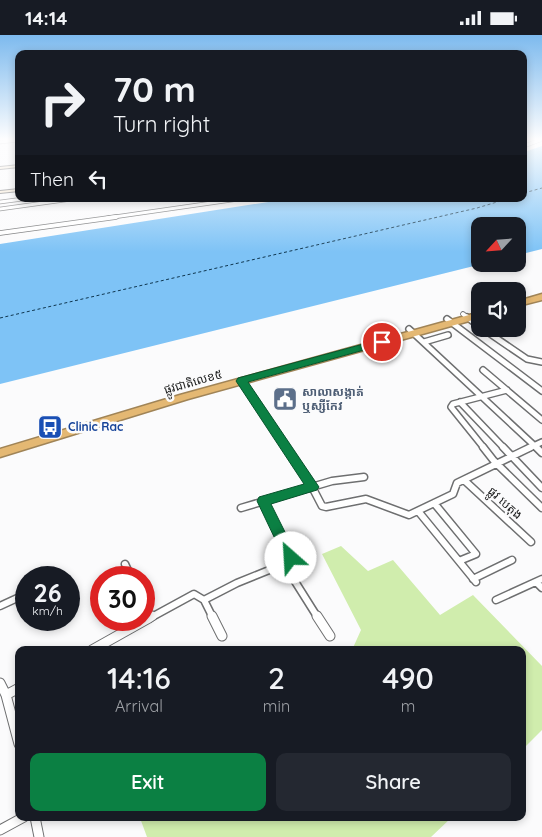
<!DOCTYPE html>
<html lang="en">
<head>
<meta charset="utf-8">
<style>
  :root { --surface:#171b24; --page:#242831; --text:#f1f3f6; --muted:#9ea1a6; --accent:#0b8043 }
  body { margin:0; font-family:Quicksand,"Noto Sans Khmer",sans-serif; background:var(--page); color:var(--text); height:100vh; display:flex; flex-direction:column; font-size:19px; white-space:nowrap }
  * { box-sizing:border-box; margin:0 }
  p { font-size:16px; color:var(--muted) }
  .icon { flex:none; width:28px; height:28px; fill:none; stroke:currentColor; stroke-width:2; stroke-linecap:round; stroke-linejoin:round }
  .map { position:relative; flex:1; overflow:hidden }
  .side { position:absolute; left:15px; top:611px; width:511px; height:175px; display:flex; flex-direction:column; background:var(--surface); border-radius:10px; box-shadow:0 2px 8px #0003 }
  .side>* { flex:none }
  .top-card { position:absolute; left:15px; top:15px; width:512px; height:152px; border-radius:10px; box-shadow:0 2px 8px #0003; background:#171b24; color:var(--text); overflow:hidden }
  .needle { width:32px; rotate:244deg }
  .buttons { position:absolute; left:471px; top:182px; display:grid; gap:10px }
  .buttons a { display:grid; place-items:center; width:55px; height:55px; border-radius:10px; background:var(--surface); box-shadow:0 2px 8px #0003; font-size:25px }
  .speed { position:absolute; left:15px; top:531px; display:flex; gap:10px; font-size:25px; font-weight:700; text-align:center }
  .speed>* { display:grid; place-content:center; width:65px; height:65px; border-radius:50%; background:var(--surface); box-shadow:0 2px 8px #0003; line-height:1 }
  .speed small { font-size:12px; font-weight:400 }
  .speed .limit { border:8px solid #d22; background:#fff; color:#111 }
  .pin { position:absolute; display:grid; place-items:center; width:42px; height:42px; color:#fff; margin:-21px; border:2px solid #fff; border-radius:50%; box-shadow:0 1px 5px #0007 }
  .me { position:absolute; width:55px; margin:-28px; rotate:334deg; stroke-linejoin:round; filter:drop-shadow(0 0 4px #0008) }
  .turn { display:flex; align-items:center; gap:18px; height:105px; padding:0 15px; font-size:22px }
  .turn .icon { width:65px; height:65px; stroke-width:2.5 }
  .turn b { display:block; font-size:35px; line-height:42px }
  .then { display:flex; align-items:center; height:48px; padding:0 15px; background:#0003; gap:10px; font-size:19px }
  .eta { display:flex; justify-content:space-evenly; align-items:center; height:85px; text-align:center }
  .eta b { font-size:30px; font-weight:600; line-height:35px }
  .primary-button { display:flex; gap:10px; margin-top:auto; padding:10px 15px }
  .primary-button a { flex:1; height:58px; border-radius:10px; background:var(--accent); color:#fff; font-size:20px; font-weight:600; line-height:58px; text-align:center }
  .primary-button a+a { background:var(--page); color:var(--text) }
  .status { display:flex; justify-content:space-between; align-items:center; height:35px; padding:0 25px; background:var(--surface); direction:ltr }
  .status svg { height:14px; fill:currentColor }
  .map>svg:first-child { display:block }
  .green { fill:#d0edad }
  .water { fill:#7ec3f6 }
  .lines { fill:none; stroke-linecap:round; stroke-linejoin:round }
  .ferry { stroke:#0f364f; stroke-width:1; stroke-dasharray:3 2.5; stroke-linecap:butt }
  .street-far4-casing { stroke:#6e6f70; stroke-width:4.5 }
  .street-far3-casing { stroke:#6e6f70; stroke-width:5.5 }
  .street-far2-casing { stroke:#6e6f70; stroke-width:8 }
  .street-far1-casing { stroke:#6e6f70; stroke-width:9 }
  .street-casing { stroke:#6e6f70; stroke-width:11 }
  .secondary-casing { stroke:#6e6f70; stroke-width:2 }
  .highway-casing { stroke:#a08457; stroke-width:3 }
  .street-far4 { stroke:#fff; stroke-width:3 }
  .street-far3 { stroke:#fff; stroke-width:4 }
  .street-far2 { stroke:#fff; stroke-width:5 }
  .street-far1 { stroke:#fff; stroke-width:6 }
  .street { stroke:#fff; stroke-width:9 }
  .secondary { fill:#f7ead5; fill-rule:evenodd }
  .highway { fill:#e4b873; fill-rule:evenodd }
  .route { fill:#0b8043; stroke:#07532c }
  .labels { text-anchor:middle; stroke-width:5; stroke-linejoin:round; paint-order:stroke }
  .street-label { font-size:12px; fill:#222323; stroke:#fbfbfc }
  .service-label { font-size:12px; font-weight:bold; fill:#4e5e75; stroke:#fbfbfc; text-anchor:start }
  .transit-label { font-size:12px; font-weight:bold; fill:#164399; stroke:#fbfbfc; text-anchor:start }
</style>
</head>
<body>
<div class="status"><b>14:14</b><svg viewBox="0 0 49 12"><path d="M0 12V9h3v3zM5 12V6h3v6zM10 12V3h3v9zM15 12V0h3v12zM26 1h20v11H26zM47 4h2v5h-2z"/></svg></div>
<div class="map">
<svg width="542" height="802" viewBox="0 0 542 802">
  <rect width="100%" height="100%" fill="#fbfbfc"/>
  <path class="green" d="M 341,511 L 368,536 L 393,525 L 440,580 L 473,560 L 542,631 L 542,695 L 523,714 L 522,615 L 352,615 L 361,595 L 322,519 Z
    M 140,783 L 140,782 L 451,783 L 431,802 L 147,802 Z"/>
  <path class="water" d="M 542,111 L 542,214 L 518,220 L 518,191 L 480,191 L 480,229 L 482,229 L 0,349 L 0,209 L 287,164 L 524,164 L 524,117 Z"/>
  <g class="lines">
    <path class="ferry" d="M 524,158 L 542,153
      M 0,283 L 477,173 L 507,164"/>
    <defs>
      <path id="street-far4" d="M 0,107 L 18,105
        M 524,111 L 540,105
        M 0,167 L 23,164
        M 0,174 L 72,164
        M 107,183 L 239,164"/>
      <path id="street-far3" d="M 0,198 L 116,182
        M 463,279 L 468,283"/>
      <path id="street-far2" d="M 467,282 L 480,292
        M 447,284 L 542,356
        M 409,294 L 537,413
        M 483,294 L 527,324 L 542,327
        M 424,307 L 448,300
        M 483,335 L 542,385
        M 241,346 L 287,413
        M 460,367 L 504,413
        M 484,413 L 451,372 L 453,369 L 507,355
        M 529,413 L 542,407"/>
      <path id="street-far1" d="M 286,412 L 309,446 L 322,471 L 326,472 L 366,464 L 409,480 L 453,459 L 457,448 L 531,412
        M 483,412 L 494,426 L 542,473
        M 503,412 L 542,453
        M 536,412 L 542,418
        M 464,445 L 531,507
        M 263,466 L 291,522 L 290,526 L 284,529 L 318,583
        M 434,468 L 476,519 L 459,526
        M 241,473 L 332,446 L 364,442
        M 418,476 L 476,547
        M 125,529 L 131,542
        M 473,544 L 512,525
        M 536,547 L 542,553
        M 496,565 L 542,544
        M 144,570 L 149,583
        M 0,571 L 26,559
        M 150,583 L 194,559 L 204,565
        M 213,583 L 204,565 L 237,548 L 284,529"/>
      <path id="street" d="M 148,581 L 149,583 L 152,581
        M 212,581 L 222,601
        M 317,581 L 330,601
        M 92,615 L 149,583
        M 0,648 L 6,660 L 19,709
        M 6,660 L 19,653
        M 35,782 L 39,802
        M 0,795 L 24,782"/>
      <path id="secondary" d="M 19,130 L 19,132 L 0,134 L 0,132 Z
        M 19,154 L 19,156 L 0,158 L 0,156 Z"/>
      <path id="highway" d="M 542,259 L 542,265 L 518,271 L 518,266 Z
        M 480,277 L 480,283 L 188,364 L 0,422 L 0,414 L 180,360 Z"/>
    </defs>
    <use href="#street-far4" class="street-far4-casing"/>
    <use href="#street-far3" class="street-far3-casing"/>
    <use href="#street-far2" class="street-far2-casing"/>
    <use href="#street-far1" class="street-far1-casing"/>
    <use href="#street" class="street-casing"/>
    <use href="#secondary" class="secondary-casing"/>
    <use href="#highway" class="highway-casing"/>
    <use href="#street-far4" class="street-far4"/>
    <use href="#street-far3" class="street-far3"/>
    <use href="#street-far2" class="street-far2"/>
    <use href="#street-far1" class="street-far1"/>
    <use href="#street" class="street"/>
    <use href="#secondary" class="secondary"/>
    <use href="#highway" class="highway"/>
  </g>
  <linearGradient id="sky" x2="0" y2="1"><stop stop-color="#7dbaee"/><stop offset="0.48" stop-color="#fdfdfe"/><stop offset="1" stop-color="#fdfdfe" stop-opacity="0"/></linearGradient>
  <rect width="542" height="217" fill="url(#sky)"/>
  <path class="route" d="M 382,304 L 386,305 L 386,309 L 248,347 L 319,452 L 317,455 L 271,469 L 298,523 L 296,527 L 291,529 L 286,527 L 257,466 L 259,462 L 304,449 L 236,346 L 238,343 Z"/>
  <defs>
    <symbol id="civic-square" viewBox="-11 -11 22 22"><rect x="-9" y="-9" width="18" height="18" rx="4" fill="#5c6f8a" stroke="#fbfbfc"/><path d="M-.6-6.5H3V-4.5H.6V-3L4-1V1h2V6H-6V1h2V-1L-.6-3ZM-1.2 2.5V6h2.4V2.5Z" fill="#fff"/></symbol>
    <symbol id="bus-square" viewBox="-11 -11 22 22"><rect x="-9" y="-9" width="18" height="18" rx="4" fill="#1a4fb4" stroke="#fbfbfc"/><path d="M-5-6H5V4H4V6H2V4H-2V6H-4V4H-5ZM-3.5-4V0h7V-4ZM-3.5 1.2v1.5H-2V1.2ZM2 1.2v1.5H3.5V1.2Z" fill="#fff"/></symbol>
  </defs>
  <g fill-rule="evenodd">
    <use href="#civic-square" x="271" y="350" width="28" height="28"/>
    <use href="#bus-square" x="36" y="378" width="28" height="28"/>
  </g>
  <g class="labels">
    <g class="street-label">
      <text transform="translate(193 347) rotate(-16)" y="4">ផ្លូវជាតិលេខ៥</text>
      <text transform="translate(505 468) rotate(42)" y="4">ផ្លូវ បេតុង</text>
    </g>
    <g class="service-label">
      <text x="302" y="361">សាលាសង្កាត់<tspan x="302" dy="14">ឬស្សីកែវ</tspan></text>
    </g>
    <g class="transit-label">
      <text x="68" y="396">Clinic Rac</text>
    </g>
  </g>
</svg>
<div class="buttons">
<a><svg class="needle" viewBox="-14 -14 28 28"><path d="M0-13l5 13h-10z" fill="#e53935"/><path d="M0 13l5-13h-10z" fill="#9ea1a6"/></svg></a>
<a><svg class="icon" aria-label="sound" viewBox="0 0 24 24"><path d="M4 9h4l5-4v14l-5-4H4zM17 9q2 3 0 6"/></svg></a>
</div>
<div class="speed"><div>26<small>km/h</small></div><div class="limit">30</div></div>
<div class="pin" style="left:382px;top:307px;background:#d93025"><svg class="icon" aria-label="arrive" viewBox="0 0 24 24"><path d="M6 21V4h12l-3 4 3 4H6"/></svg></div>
<svg class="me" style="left:291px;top:523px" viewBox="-20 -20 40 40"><circle r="19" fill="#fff"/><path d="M0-13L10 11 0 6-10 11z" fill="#0b8043"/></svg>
<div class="top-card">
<div class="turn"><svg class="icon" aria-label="right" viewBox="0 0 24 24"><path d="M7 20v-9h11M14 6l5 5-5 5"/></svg><div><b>70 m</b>Turn right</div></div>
<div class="then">Then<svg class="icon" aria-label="left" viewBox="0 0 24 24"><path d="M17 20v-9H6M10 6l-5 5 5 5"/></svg></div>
</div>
<section class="side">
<div class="eta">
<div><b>14:16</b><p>Arrival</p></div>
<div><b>2</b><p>min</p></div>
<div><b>490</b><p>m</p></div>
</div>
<div class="primary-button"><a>Exit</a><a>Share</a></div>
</section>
</div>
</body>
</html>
